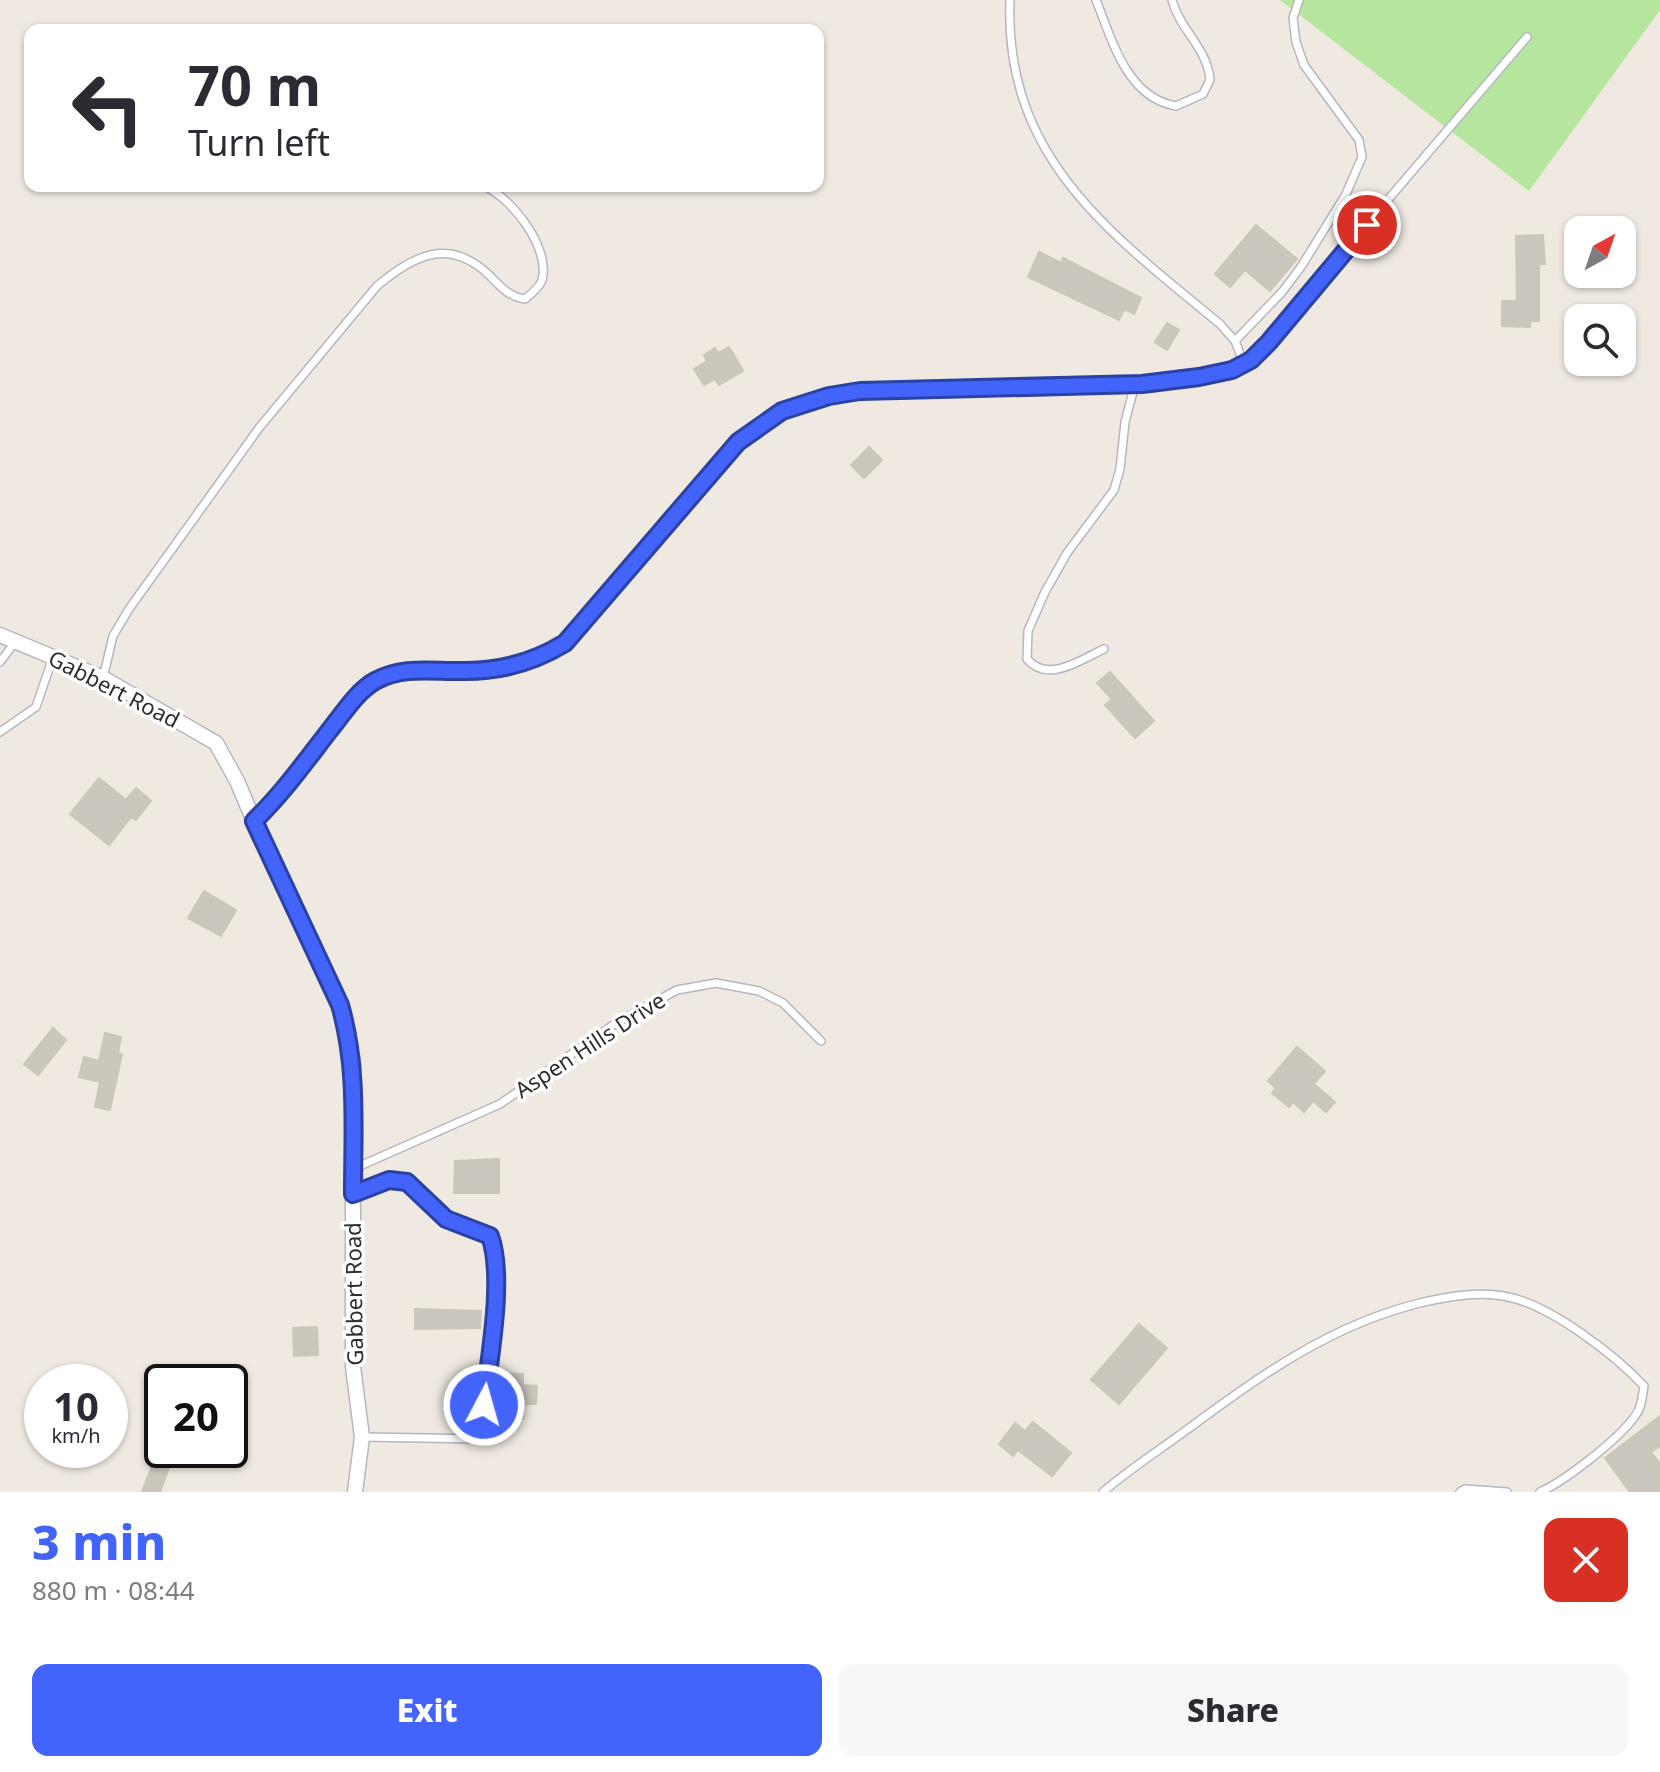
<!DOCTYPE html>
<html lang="en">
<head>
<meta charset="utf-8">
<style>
  :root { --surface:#fff; --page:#f7f7f7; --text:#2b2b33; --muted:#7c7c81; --accent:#4264fb }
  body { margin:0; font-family:"Noto Sans",sans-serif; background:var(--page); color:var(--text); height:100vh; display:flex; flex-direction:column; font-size:30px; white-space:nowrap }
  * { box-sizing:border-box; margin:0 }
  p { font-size:26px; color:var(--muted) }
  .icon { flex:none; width:44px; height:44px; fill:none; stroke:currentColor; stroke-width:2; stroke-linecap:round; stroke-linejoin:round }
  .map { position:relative; height:1492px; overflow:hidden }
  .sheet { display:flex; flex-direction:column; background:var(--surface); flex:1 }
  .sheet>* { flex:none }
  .hud { position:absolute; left:24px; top:24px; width:800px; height:168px; border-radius:16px; box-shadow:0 2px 6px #0004; background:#fff; color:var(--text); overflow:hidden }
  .needle { width:52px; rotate:40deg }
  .fabs { position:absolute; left:1564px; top:216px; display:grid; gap:16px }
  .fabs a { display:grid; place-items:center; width:72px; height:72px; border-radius:16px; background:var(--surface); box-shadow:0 2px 6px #0004; font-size:40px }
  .speed { position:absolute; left:24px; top:1364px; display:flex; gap:16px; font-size:40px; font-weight:700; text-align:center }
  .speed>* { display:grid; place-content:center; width:104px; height:104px; border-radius:50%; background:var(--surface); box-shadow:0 2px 6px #0004; line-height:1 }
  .speed small { font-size:20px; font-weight:400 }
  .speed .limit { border:4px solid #111; border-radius:12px; background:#fff; color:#111 }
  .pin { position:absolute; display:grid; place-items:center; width:68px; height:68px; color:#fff; margin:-34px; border:4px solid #fff; border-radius:50%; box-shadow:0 2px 8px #0007 }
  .me { position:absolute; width:88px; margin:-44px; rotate:6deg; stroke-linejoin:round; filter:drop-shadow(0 0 6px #0008) }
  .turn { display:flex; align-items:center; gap:28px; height:168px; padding:0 32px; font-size:36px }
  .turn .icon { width:104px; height:104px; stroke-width:2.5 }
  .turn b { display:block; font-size:56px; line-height:68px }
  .round { display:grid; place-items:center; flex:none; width:84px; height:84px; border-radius:16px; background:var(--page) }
  .summary { display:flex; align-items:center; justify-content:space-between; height:136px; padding:0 32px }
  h1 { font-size:48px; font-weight:800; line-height:60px; color:var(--accent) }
  .cta { display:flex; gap:16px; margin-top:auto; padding:16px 32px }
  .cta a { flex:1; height:92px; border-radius:16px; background:var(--accent); color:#fff; font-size:32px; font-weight:800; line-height:92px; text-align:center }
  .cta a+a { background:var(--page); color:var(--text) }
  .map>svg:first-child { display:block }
  .green { fill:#b6e59e }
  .building { fill:#cbc7bf; stroke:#cbc5ba; stroke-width:2 }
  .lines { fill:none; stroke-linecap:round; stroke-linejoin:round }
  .service-casing { stroke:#b4b7c1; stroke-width:10 }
  .minor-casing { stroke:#b4b7c1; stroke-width:17 }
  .service { stroke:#fff; stroke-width:7 }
  .minor { stroke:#fff; stroke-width:14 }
  .route-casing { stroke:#2b41a3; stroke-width:20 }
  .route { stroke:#4264fb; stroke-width:14 }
  .labels { text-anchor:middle; stroke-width:7; stroke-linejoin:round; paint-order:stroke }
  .street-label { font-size:22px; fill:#2e2e2e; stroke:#fff }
</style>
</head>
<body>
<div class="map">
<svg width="1660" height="1492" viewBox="0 0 1660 1492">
  <rect width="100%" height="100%" fill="#efe9e1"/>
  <path class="green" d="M 1280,0 L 1660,0 L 1660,10 L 1529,191 Z"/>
  <path class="building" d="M 1256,225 L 1297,259 L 1270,291 L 1245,270 L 1230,287 L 1215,274 Z
    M 1543,235 L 1545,264 L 1539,264 L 1539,321 L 1530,321 L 1530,327 L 1502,326 L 1502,301 L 1517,301 L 1516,236 Z
    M 1039,252 L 1061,263 L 1063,258 L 1141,298 L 1134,314 L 1124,309 L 1119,320 L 1028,277 Z
    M 1167,323 L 1179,330 L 1167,350 L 1155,342 Z
    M 729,347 L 743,371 L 719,385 L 715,379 L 704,385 L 694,369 L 707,361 L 704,355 L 715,348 L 718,353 Z
    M 869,447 L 882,460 L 864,478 L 851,465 Z
    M 1110,672 L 1154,721 L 1135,738 L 1105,705 L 1112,699 L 1097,683 Z
    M 99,778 L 126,800 L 136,788 L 151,801 L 136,820 L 131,817 L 109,845 L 70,814 Z
    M 204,891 L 236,910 L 221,936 L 188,918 Z
    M 53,1028 L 66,1040 L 38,1075 L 24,1064 Z
    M 105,1033 L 121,1037 L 118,1053 L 122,1054 L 110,1110 L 95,1107 L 100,1082 L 79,1077 L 84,1057 L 99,1061 Z
    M 1297,1047 L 1325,1071 L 1314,1084 L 1335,1102 L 1326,1112 L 1313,1101 L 1304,1112 L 1293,1102 L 1289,1107 L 1272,1093 L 1276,1088 L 1268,1081 Z
    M 499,1159 L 499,1193 L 454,1193 L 455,1161 Z
    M 415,1309 L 481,1311 L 480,1328 L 415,1329 Z
    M 1139,1324 L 1167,1348 L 1119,1404 L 1091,1380 Z
    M 317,1327 L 318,1355 L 294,1356 L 293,1328 Z
    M 494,1373 L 523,1374 L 523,1385 L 537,1386 L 536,1404 L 524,1404 L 523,1419 L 492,1418 Z
    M 1660,1416 L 1660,1446 L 1651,1452 L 1660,1464 L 1660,1492 L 1630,1492 L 1605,1458 Z
    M 1033,1422 L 1071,1453 L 1052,1476 L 1018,1450 L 1013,1456 L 999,1444 L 1015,1423 L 1025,1431 Z
    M 154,1461 L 169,1467 L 160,1492 L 142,1492 Z"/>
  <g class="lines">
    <defs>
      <path id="service" d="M 1010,0 C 1004,158 1111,234 1220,324 L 1235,341 L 1244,364
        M 1096,0 C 1112,40 1127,98 1176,106 L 1203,94 L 1210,80 C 1208,49 1180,30 1172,0
        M 1235,341 L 1282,292 L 1301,267 L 1346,194 L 1362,157 L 1359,140 L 1304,65 L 1296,42 L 1293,18 L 1299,0
        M 1104,649 C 1082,659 1048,684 1027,659 L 1028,631 L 1045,592 L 1067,553 L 1114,490 L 1120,469 L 1125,422 L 1135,384
        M 0,662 L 16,641
        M 103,678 L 113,636 L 129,609 L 259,428 L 377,286 C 414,255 449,237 489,275 C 500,286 509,297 525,299 C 531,294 540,287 542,280 C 551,248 511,197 484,186
        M 0,732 L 36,707 L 53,657
        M 254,821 C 283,792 307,758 333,726 C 345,711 357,691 375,681 C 404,665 434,672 466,671 C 503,671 534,662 565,643 L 738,442 L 782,411 L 829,396 L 860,391 C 944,388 1028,387 1113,383 C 1158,381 1210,383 1251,360 L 1527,37
        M 353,1169 L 500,1104 L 616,1023 L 677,990 L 716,983 L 759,991 L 783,1003 L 821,1041
        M 353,1194 L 389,1180 L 407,1182 L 446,1219 L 490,1236 L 495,1250 L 484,1439 L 362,1437
        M 1103,1492 C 1127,1471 1155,1453 1181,1434 C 1257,1378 1330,1324 1424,1302 C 1451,1296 1481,1291 1508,1297 C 1550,1305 1615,1355 1644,1386 C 1642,1396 1642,1408 1635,1416 C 1619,1439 1565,1481 1540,1492
        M 1460,1492 L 1465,1489 L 1507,1492"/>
      <path id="minor" d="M 0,635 L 103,678 L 216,743 L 237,781 L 270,859 L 340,1005 L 353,1061 L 353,1367 L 362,1437 L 355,1492"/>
    </defs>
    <use href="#service" class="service-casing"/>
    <use href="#minor" class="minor-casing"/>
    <use href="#service" class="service"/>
    <use href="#minor" class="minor"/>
  </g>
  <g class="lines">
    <defs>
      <path id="route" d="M 484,1405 C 489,1359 505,1278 490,1236 L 446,1219 L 407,1182 L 389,1180 L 353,1194 C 353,1130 358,1067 340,1005 L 254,821 C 282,794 305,762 329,731 C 343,714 356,692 375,681 C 404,665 434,672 466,671 C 503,671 534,662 565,643 L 738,442 L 782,411 L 829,396 L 860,391 L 1142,384 L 1199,377 L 1232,370 L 1251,360 L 1269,342 L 1367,225"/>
    </defs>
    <use href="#route" class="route-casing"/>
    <use href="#route" class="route"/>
  </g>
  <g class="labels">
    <g class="street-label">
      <text transform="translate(114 689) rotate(27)" y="8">Gabbert Road</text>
      <text transform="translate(590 1045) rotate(-33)" y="8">Aspen Hills Drive</text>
      <text transform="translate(354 1294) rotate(-91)" y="8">Gabbert Road</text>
    </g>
  </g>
</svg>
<div class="fabs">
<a><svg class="needle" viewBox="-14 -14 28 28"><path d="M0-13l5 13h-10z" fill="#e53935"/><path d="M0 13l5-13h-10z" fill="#7c7c81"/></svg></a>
<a><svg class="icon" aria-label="search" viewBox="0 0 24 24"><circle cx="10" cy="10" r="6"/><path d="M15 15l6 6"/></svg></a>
</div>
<div class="speed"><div>10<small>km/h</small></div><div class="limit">20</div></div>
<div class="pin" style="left:1367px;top:225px;background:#d93025"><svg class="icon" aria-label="arrive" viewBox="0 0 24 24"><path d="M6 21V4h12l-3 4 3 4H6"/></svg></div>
<svg class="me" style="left:484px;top:1405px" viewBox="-20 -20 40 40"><circle r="17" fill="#4264fb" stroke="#fff" stroke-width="3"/><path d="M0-11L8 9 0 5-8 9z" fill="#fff"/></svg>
<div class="hud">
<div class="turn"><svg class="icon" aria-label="left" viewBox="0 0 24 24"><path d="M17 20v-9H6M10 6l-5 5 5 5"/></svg><div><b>70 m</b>Turn left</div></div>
</div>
</div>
<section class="sheet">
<div class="summary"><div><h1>3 min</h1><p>880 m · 08:44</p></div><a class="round" style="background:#d93025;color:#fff"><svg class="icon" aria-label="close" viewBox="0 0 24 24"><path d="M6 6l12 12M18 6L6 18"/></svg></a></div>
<div class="cta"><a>Exit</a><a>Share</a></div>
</section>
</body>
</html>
